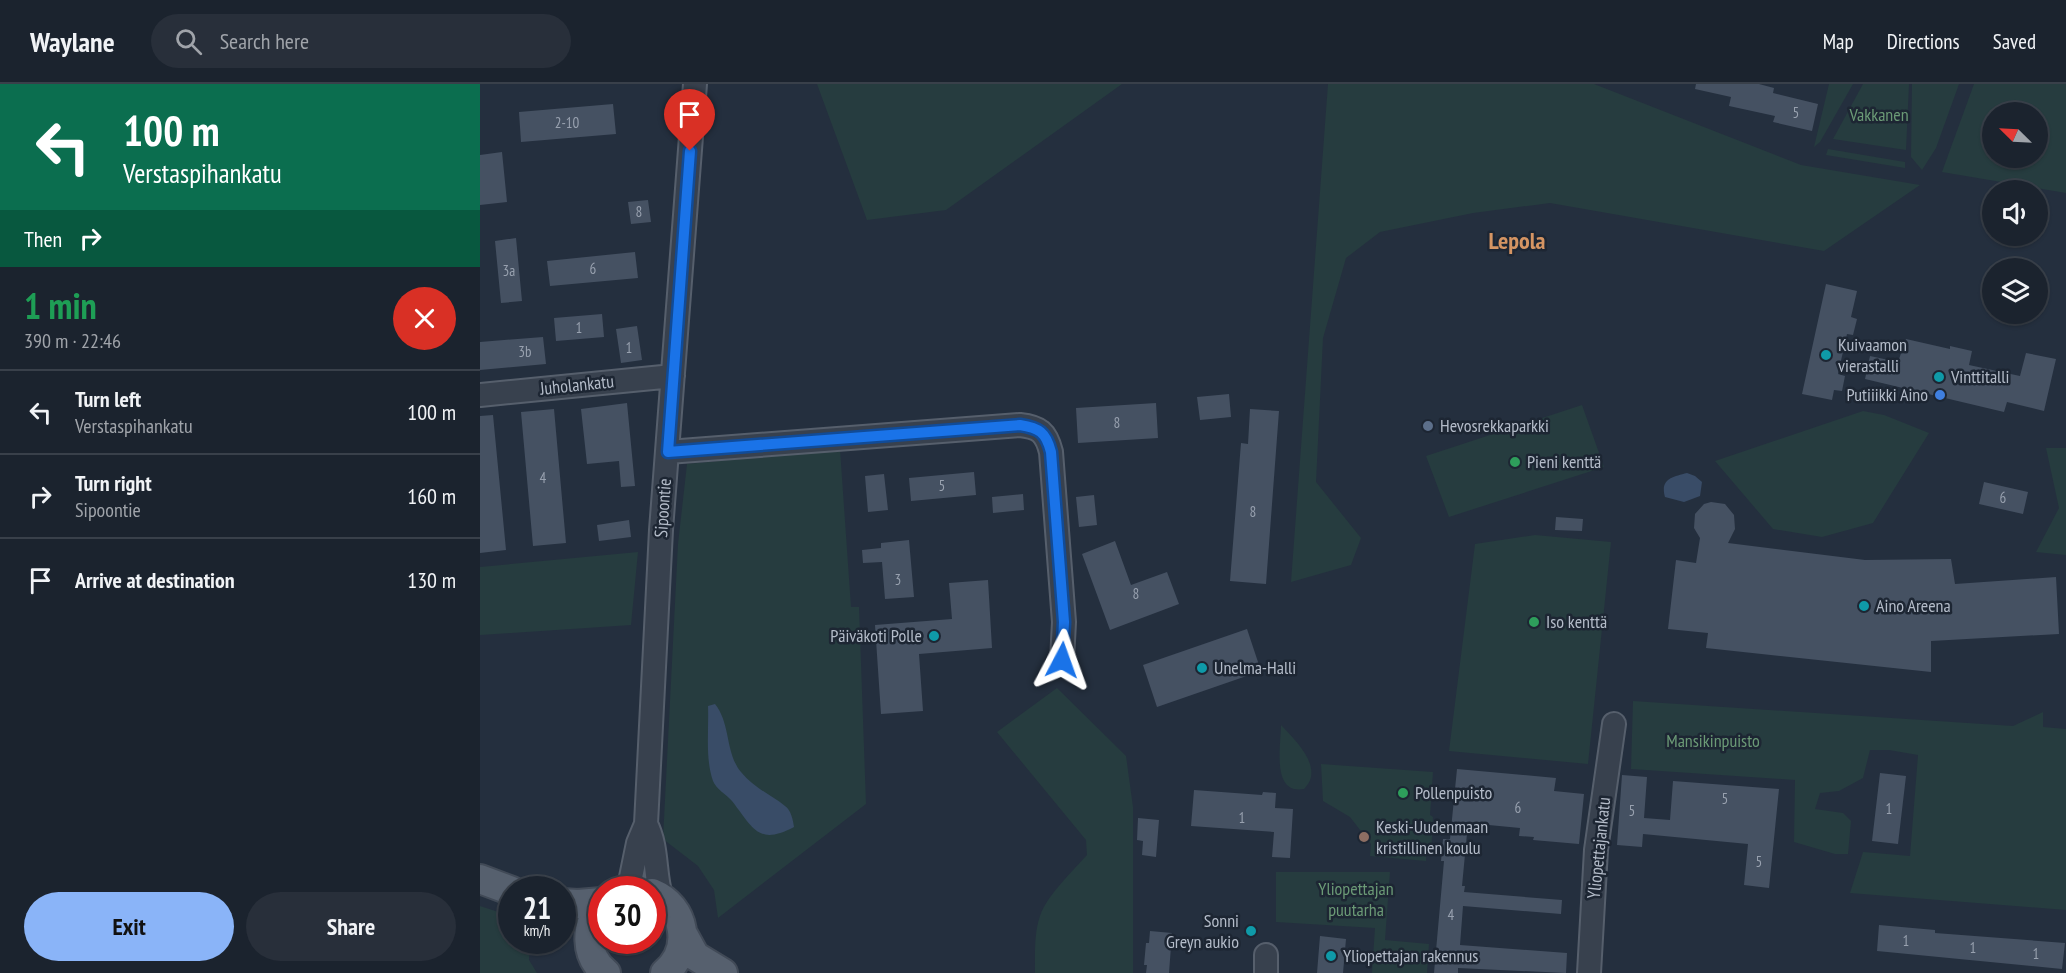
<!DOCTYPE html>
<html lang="en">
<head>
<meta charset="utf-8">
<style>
  :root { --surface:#1b232e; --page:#282f3a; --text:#f1f3f6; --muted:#a0a4aa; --line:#39404a; --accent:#8ab4f8 }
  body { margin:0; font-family:"PT Sans Narrow",sans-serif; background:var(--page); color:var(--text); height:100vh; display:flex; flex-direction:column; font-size:22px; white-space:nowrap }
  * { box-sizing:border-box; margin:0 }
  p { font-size:20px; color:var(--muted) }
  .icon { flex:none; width:33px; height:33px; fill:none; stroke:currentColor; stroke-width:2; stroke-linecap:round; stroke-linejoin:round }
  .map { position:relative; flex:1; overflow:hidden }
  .sheet { display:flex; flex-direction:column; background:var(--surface); width:480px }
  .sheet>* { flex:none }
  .top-card { background:#0b6e4f; color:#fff; overflow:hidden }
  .needle { width:39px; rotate:294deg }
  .fabs { position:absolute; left:1502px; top:18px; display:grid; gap:12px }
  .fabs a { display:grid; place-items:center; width:66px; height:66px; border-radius:50%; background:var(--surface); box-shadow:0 2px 4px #0004,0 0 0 2px var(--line); font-size:30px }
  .speed { position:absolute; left:18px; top:792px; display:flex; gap:12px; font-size:30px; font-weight:700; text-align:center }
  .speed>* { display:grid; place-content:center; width:78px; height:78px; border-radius:50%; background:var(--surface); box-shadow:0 2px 4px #0004,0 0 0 2px var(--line); line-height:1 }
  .speed small { font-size:15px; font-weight:400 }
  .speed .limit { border:9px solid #d22; background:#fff; color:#111 }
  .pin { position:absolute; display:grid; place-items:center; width:51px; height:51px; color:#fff; margin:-62px -26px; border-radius:50% 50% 50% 0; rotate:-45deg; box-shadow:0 0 6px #0007 }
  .pin .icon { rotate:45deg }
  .me { position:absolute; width:66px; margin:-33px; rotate:4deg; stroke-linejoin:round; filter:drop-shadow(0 0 4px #0008) }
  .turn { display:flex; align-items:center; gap:21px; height:126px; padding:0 24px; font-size:27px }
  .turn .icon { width:78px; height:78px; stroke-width:2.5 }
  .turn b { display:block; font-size:42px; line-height:51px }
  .then { display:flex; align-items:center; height:57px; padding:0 24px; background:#0003; gap:12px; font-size:22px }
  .round { display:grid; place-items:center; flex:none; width:63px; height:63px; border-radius:32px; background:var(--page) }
  .overview { display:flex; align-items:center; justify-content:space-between; height:102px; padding:0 24px }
  h1 { font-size:36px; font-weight:700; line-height:45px; color:#1e9e55 }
  .action { display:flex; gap:12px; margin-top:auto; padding:12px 24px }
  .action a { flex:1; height:69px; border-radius:36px; background:var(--accent); color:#111; font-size:24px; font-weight:700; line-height:69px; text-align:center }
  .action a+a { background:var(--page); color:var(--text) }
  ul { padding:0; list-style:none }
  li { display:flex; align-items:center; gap:18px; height:84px; padding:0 24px; border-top:2px solid var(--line) }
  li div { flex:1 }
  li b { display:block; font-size:22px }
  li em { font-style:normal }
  header { display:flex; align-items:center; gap:36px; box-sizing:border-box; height:84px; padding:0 30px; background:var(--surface); border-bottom:2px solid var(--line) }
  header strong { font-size:28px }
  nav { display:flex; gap:33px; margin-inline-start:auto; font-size:21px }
  .search { width:420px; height:54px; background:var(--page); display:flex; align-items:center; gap:15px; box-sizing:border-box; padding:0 21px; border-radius:33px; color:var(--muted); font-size:22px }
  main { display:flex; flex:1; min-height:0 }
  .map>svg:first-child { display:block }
  .green { fill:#263c3f; fill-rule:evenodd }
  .water { fill:#394c67 }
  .building { fill:#455162 }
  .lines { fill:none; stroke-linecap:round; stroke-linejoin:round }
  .minor-casing { stroke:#565f6c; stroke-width:26 }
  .major-casing { stroke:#414a57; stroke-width:32 }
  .minor { stroke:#38414e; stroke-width:22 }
  .major { stroke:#56606e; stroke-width:28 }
  .route-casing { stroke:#114b97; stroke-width:15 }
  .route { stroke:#1a73e8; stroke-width:10 }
  .culture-dot { fill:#0f9aa8; stroke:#1d2633; stroke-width:2 }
  .shop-dot { fill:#3f7fe0; stroke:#1d2633; stroke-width:2 }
  .service-dot { fill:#5c6f8a; stroke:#1d2633; stroke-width:2 }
  .leisure-dot { fill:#2e9e5b; stroke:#1d2633; stroke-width:2 }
  .education-dot { fill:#8d6e63; stroke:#1d2633; stroke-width:2 }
  .labels { text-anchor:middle; stroke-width:5; stroke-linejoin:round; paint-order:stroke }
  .number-label { font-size:15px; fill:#98a1af }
  .park-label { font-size:18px; fill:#6b9a76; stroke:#1d2633 }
  .poi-label { font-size:18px; fill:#b4bcc9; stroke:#1d2633; text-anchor:start }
  .street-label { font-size:18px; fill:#b4bcc9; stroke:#1d2633 }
  .district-label { font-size:24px; font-weight:bold; fill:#d59563; stroke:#1d2633 }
</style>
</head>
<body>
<header>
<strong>Waylane</strong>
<div class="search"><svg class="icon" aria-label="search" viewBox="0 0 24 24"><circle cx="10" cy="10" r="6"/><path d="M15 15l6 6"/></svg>Search here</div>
<nav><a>Map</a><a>Directions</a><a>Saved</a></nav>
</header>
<main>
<section class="sheet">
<div class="top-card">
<div class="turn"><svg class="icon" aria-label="left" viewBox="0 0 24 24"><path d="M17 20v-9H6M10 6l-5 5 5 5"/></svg><div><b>100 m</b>Verstaspihankatu</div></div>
<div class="then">Then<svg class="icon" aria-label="right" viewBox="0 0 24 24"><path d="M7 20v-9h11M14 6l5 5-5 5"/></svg></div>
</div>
<div class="overview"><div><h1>1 min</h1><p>390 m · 22:46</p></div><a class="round" style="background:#d93025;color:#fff"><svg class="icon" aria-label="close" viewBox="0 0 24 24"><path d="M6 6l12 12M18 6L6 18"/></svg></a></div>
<ul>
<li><svg class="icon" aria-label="left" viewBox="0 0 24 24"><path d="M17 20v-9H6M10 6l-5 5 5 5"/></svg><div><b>Turn left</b><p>Verstaspihankatu</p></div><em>100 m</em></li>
<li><svg class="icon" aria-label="right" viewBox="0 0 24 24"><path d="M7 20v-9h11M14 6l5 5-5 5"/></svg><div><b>Turn right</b><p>Sipoontie</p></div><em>160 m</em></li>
<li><svg class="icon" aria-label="arrive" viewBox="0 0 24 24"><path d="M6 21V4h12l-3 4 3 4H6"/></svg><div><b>Arrive at destination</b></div><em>130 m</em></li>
</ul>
<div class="action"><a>Exit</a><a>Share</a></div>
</section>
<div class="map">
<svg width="1586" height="889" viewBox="0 0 1586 889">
  <rect width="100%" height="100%" fill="#242f3e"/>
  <path class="green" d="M 337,0 L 642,0 L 466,126 L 387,136 Z
    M 848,0 L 1114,0 L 1321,81 L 1440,101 L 1344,167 L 1070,119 L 993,129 L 900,148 L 866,174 L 843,254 L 836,398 L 881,454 L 871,481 L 811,498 Z
    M 1349,0 L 1373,0 L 1340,58 L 1334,63 Z
    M 1383,0 L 1429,0 L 1426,66 L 1353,55 Z
    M 1432,0 L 1479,0 L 1456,64 L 1442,86 L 1431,73 Z
    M 1494,0 L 1586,0 L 1586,109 L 1462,88 ZM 1512,28 L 1557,28 L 1557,74 L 1512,74 Z
    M 1348,65 L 1425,78 L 1425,84 L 1346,71 Z
    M 1102,321 L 1124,383 L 969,433 L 946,372 Z
    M 1383,327 L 1404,331 L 1449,349 L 1393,439 L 1342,453 L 1293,445 L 1235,377 Z
    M 1566,364 L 1586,364 L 1586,471 L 1556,468 L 1579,424 Z
    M 360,365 L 371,523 L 379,523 L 386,720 L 238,834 L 234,806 L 218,782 L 183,755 L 198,460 L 207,380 Z
    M 1055,451 L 1131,458 L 1108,680 L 969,667 L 995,460 Z
    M 158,468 L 151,541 L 0,551 L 0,483 Z
    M 577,604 L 646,672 L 653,723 L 653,889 L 555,889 C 555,871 554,849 560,832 C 567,811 593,787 607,771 L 606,756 L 517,648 Z
    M 1153,617 L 1533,642 L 1563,628 L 1563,643 L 1586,645 L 1586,826 L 1370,809 L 1383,768 L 1430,772 L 1438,671 L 1409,666 L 1390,666 L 1383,694 L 1359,707 L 1340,709 L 1335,725 L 1363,729 L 1371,737 L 1368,770 L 1355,770 L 1314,758 L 1315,696 L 1151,685 Z
    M 801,641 C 816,657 845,684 824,705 C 791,711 801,661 801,641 Z
    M 841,680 L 953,688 L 950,731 L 953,733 L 951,772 L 946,771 L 946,777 L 890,772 L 891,760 L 870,733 L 843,717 Z
    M 796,788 L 910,788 L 905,856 L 949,860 L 947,889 L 892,889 L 895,844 L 796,838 Z
    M 0,822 L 31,832 L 32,856 L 50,857 L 49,876 L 57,889 L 0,889 Z"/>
  <path class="water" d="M 1207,389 L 1215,392 L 1222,398 L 1220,412 L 1204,418 L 1185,413 C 1180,395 1192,393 1207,389 Z
    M 235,620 C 251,640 245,669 261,688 C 274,704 290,710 305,722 C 311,726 313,736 314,743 C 278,762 273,744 252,717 C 246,710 236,705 233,697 C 225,674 229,646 228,622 Z"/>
  <path class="building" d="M 1216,0 L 1279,0 L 1294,4 L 1293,9 L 1338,20 L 1332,47 L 1293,38 L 1295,32 L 1249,22 L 1251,13 L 1215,5 Z
    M 133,20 L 136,50 L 41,58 L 39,28 Z
    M 22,68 L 27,118 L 0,121 L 0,71 Z
    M 168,116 L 171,138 L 151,140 L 148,118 Z
    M 36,154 L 42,217 L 21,219 L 15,157 Z
    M 155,168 L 158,194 L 70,202 L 67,177 Z
    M 1346,200 L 1377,207 L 1371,233 L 1377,235 L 1373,251 L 1367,250 L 1358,290 L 1365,292 L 1362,307 L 1354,306 L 1352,316 L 1322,310 Z
    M 122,230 L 124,253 L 76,257 L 74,234 Z
    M 157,242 L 162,276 L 141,279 L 136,245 Z
    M 63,253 L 66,280 L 0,286 L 0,258 Z
    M 1426,255 L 1470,265 L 1470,262 L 1492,267 L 1489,281 L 1540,292 L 1546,269 L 1576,275 L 1564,327 L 1527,318 L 1524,328 L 1385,295 L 1390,272 L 1418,278 Z
    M 749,310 L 751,333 L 720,336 L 717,313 Z
    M 147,319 L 155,402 L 141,403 L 139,377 L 107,380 L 101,325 Z
    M 676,319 L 678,354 L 598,359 L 596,324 Z
    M 74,325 L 86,459 L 53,462 L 41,328 Z
    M 770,325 L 799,327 L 786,500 L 750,497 L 761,359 L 768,360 Z
    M 13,331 L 26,466 L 0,469 L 0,332 Z
    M 494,388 L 496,411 L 431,417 L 429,394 Z
    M 404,390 L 408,426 L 388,428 L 385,392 Z
    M 1504,398 L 1548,408 L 1543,430 L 1499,420 Z
    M 543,410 L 544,426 L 513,429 L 512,413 Z
    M 614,411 L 617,441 L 599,443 L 596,413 Z
    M 1231,418 L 1245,420 L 1254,431 L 1255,445 L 1248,459 L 1385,476 L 1471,475 L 1475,500 L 1576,493 L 1579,550 L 1451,557 L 1451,588 L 1226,564 L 1228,549 L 1188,545 L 1196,476 L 1216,479 L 1220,454 L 1214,444 L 1215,430 L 1224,420 Z
    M 1076,433 L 1103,435 L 1102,447 L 1075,446 Z
    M 149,436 L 151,453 L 119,457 L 117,441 Z
    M 429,456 L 434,513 L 405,515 L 402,478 L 383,479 L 382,466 L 401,464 L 401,459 Z
    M 635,457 L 651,501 L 687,488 L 699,520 L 630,546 L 602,470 Z
    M 508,496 L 512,564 L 439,570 L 443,627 L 401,630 L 395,541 L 472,535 L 469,499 Z
    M 767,545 L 781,587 L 677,623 L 663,581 Z
    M 977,685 L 1076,694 L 1074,707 L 1104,710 L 1099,760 L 1053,756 L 1054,753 L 1039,752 L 1040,744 L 988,739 L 982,802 L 985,802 L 984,808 L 1082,816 L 1081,830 L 983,822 L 980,861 L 1087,869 L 1086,889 L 978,884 L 978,889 L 954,889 L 964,777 L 961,777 L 963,755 L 970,755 Z
    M 1400,689 L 1426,692 L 1418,760 L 1392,757 Z
    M 1142,691 L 1167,693 L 1164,734 L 1190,736 L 1193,697 L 1299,705 L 1289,804 L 1264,801 L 1268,760 L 1163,750 L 1162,763 L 1137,761 Z
    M 714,706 L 782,711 L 783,708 L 796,709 L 795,724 L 813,725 L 810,774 L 792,773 L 794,748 L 711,742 Z
    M 658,734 L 679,736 L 676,773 L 662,771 L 663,757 L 657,756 Z
    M 1399,841 L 1455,846 L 1455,849 L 1585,859 L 1582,885 L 1397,867 Z
    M 670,847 L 692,849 L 689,889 L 666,889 L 667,881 L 664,881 L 666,859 L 669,859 Z
    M 840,852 L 866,855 L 863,889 L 837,889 Z"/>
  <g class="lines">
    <defs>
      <path id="minor" d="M 0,311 L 193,292
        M 188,368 L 540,341 C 559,343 566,348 571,368 L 584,538 L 582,576
        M 166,740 C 178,763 174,789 181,812
        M 147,806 L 150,798 L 158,759 L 166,740 L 181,446 L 215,0
        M 786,871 L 786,889
        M 1109,889 L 1116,766 L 1134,640"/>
      <path id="major" d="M 0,795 L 32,807
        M 172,809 C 206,823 213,865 185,889
        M 82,819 L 98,820 L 122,818
        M 122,821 C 105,841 104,872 126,889
        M 204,852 L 215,872 L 243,889"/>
    </defs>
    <use href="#minor" class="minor-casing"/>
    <use href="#major" class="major-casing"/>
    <use href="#minor" class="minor"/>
    <use href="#major" class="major"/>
  </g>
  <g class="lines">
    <defs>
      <path id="route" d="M 210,67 L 188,368 L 540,341 C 559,344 566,348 571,368 L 584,538 L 582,576"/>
    </defs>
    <use href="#route" class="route-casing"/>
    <use href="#route" class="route"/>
  </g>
  <g class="culture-dot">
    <circle cx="1346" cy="271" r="6"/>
    <circle cx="1459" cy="293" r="6"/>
    <circle cx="1384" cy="522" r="6"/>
    <circle cx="454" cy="552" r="6"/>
    <circle cx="722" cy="584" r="6"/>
    <circle cx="771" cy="847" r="6"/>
    <circle cx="851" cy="872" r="6"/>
  </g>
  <circle class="shop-dot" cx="1460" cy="311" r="6"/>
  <circle class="service-dot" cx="948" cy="342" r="6"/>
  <g class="leisure-dot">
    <circle cx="1035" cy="378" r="6"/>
    <circle cx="1054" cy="538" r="6"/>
    <circle cx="923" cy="709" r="6"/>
  </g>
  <circle class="education-dot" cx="884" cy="753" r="6"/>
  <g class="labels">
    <g class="number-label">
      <text x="1316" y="34">5</text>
      <text x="87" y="44">2-10</text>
      <text x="159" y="133">8</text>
      <text x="113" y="190">6</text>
      <text x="29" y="192">3a</text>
      <text x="99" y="249">1</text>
      <text x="149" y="269">1</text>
      <text x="45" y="273">3b</text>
      <text x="637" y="344">8</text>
      <text x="63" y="399">4</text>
      <text x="462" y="407">5</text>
      <text x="1523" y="419">6</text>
      <text x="773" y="433">8</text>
      <text x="418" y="501">3</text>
      <text x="656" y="515">8</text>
      <text x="1245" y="720">5</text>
      <text x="1038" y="729">6</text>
      <text x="1409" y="730">1</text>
      <text x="1152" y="732">5</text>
      <text x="762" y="739">1</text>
      <text x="1279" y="783">5</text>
      <text x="971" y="836">4</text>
      <text x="1426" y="862">1</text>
      <text x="1493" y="869">1</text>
      <text x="1556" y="875">1</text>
    </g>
    <g class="park-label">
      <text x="1399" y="37">Vakkanen</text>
      <text x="1233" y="663">Mansikinpuisto</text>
      <text x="876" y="811">Yliopettajan<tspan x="876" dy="21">puutarha</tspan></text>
    </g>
    <g class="poi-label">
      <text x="1358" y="267">Kuivaamon<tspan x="1358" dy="21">vierastalli</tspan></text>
      <text x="1471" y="299">Vinttitalli</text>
      <text x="1448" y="317" text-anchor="end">Putiiikki Aino</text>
      <text x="960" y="348">Hevosrekkaparkki</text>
      <text x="1047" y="384">Pieni kenttä</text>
      <text x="1396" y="528">Aino Areena</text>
      <text x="1066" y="544">Iso kenttä</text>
      <text x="442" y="558" text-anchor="end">Päiväkoti Polle</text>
      <text x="734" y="590">Unelma-Halli</text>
      <text x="935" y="715">Pollenpuisto</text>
      <text x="896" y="749">Keski-Uudenmaan<tspan x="896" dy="21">kristillinen koulu</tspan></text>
      <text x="759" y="843" text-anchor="end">Sonni<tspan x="759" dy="21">Greyn aukio</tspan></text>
      <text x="863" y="878">Yliopettajan rakennus</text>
    </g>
    <g class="street-label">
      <text transform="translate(97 301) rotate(-6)" y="6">Juholankatu</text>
      <text transform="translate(183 424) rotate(-86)" y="6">Sipoontie</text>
      <text transform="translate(1119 764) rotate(-84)" y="6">Yliopettajankatu</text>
    </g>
    <g class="district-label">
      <text x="1037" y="165">Lepola</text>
    </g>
  </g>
</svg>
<div class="fabs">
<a><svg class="needle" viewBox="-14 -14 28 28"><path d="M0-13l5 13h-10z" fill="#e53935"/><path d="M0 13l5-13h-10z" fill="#a0a4aa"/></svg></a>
<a><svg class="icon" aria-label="sound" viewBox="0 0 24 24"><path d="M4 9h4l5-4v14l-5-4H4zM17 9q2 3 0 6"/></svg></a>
<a><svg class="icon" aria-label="layers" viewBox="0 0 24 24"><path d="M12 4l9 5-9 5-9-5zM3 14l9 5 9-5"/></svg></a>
</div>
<div class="speed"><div>21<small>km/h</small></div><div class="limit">30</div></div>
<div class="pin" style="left:210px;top:67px;background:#d93025"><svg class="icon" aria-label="arrive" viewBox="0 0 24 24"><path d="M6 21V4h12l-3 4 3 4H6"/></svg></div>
<svg class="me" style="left:582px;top:576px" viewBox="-20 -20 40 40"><path d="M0-17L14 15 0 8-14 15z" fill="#1a73e8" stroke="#fff" stroke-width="4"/></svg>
</div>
</main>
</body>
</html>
